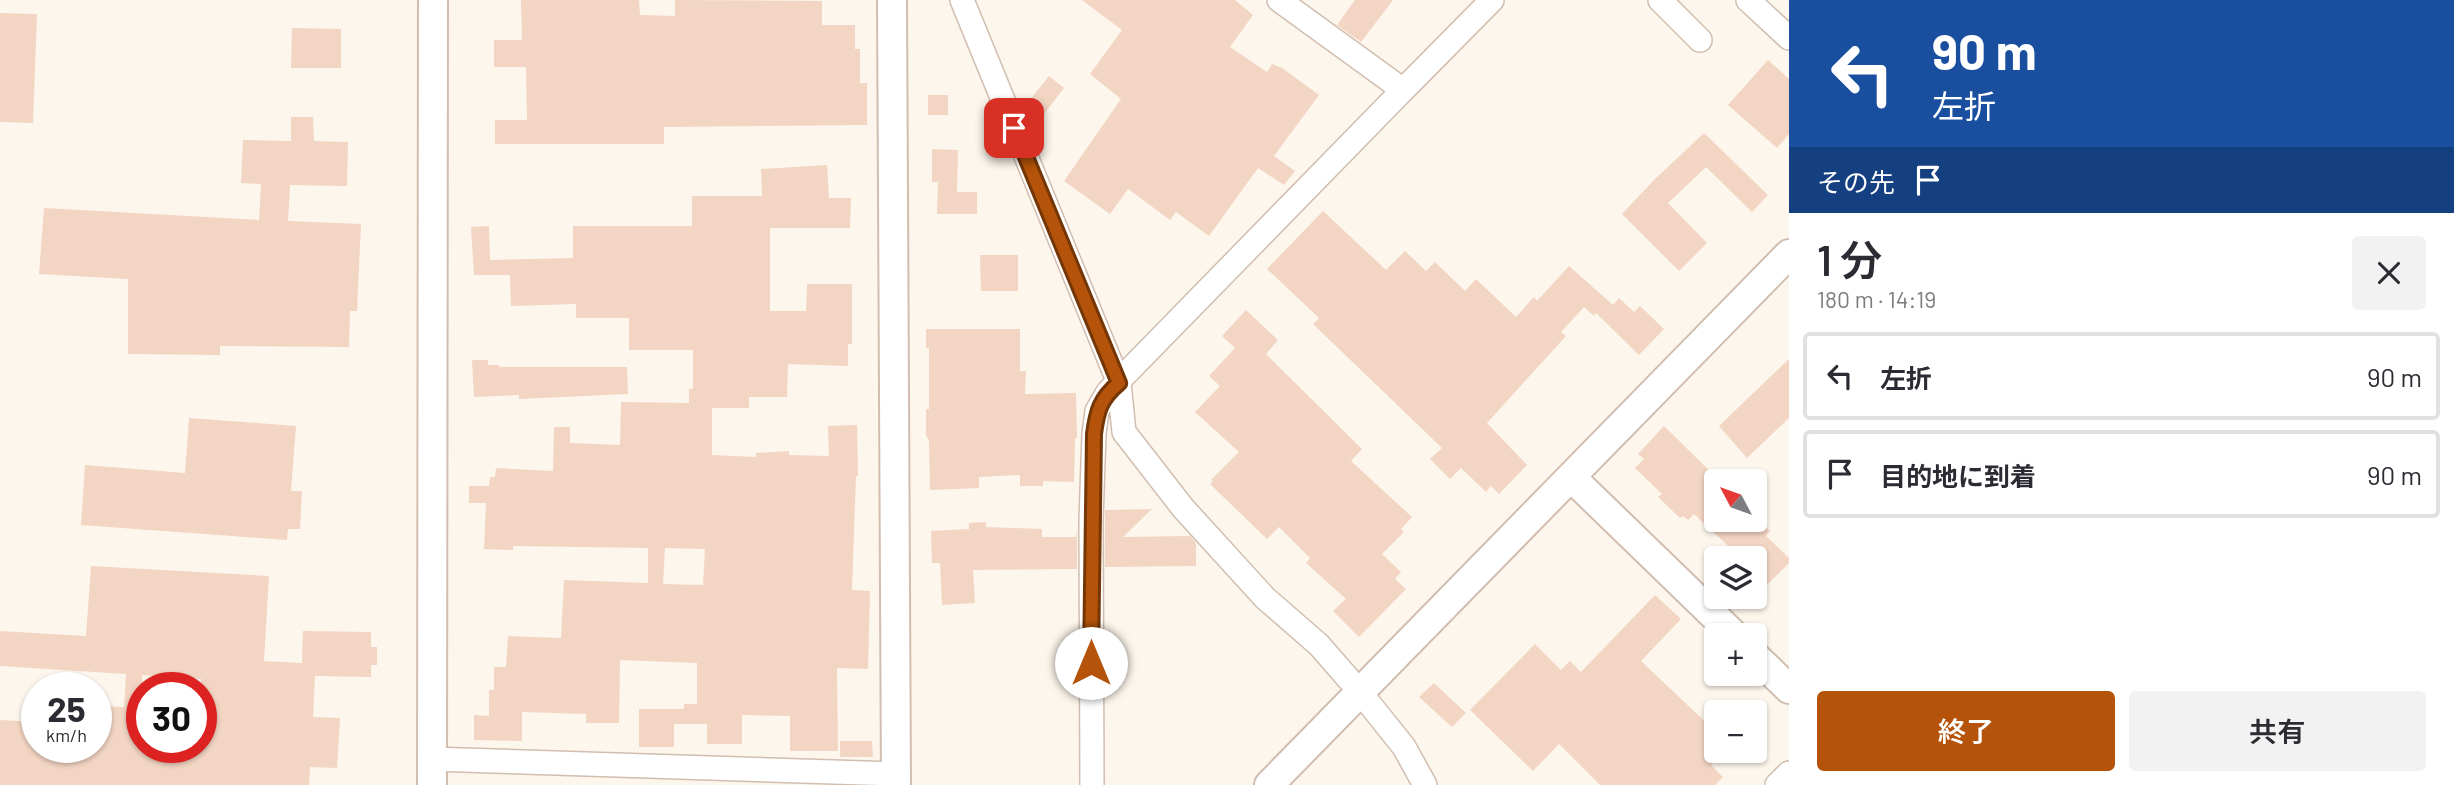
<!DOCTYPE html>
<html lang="ja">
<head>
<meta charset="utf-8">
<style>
  :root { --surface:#fff; --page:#f2f2f3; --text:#2b2b33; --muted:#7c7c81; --line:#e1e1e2; --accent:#b45309 }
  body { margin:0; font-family:Barlow,"Noto Sans JP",sans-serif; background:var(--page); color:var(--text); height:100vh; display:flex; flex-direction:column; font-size:26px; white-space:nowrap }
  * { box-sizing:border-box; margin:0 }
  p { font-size:23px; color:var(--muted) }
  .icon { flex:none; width:38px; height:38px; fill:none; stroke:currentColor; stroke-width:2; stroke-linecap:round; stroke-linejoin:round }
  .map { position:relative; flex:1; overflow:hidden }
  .panel { display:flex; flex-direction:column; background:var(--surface); width:665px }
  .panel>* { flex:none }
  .banner { background:#1a4fa0; color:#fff; overflow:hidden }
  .needle { width:46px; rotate:311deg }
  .tools { position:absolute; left:1704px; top:469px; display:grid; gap:14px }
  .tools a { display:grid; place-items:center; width:63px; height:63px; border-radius:7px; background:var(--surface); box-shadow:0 2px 5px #0004; font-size:35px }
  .speed { position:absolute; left:21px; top:672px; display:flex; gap:14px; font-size:35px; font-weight:700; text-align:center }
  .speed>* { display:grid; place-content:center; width:91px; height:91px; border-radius:50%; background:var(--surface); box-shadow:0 2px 5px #0004; line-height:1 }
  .speed small { font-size:18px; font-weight:400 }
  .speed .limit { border:10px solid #d22; background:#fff; color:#111 }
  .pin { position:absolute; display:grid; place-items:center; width:60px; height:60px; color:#fff; margin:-30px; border-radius:14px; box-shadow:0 4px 10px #0006 }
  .me { position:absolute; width:77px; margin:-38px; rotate:0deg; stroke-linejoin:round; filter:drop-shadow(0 0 5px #0008) }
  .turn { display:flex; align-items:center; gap:24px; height:147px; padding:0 28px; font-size:32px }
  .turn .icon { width:91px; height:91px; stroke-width:2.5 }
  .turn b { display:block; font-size:49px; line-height:60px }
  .then { display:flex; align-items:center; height:66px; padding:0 28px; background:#0003; gap:14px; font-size:26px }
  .round { display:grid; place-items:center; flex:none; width:74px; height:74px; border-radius:7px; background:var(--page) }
  .headline { display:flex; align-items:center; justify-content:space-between; height:119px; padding:0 28px }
  h1 { font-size:42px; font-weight:600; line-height:52px }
  .cta { display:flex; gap:14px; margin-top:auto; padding:14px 28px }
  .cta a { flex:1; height:80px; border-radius:7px; background:var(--accent); color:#fff; font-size:28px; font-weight:600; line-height:80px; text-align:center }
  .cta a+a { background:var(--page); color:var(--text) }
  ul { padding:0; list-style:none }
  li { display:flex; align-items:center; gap:21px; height:88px; margin:0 14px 10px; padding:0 14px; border:4px solid var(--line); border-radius:7px }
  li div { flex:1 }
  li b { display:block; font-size:26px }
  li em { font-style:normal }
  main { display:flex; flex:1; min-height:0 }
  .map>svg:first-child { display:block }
  .building { fill:#f3d5c3; fill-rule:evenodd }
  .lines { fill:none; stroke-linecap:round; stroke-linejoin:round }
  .minor-casing { stroke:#d1beb0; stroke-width:26 }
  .tertiary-casing { stroke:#d1beb0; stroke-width:32 }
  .minor { stroke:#fff; stroke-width:23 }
  .tertiary { stroke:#fff; stroke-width:28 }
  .route-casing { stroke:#753606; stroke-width:18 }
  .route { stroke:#b45309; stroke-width:12 }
</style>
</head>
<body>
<main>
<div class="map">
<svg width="1789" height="785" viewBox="0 0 1789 785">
  <rect width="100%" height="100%" fill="#fdf6ec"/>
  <path class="building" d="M 521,0 L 639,0 L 640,15 L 675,16 L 675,0 L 822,1 L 822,25 L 855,25 L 855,49 L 860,49 L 860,83 L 867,83 L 867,125 L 664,127 L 664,144 L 495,144 L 495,120 L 527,120 L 526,67 L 494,67 L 494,40 L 522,40 Z
    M 1082,0 L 1235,0 L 1253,15 L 1230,47 L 1267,72 L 1272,64 L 1282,68 L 1319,95 L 1274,156 L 1295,171 L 1284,185 L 1258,168 L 1209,236 L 1176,212 L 1170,220 L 1128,189 L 1110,214 L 1064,181 L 1121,99 L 1090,74 L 1122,30 Z
    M 1355,0 L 1393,0 L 1361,42 L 1337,25 Z
    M 0,13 L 37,14 L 33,123 L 0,122 Z
    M 292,28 L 341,29 L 341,68 L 291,68 Z
    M 1768,60 L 1789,79 L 1789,134 L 1777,148 L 1728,105 Z
    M 1049,76 L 1064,88 L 1038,122 L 1022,110 Z
    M 928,95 L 948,95 L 948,115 L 928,115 Z
    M 291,117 L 313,117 L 314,141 L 348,142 L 347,186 L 290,185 L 288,221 L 361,224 L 357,311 L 350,311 L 349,347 L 220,346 L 220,355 L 128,354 L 128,279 L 39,274 L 44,208 L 259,220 L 261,184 L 241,183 L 243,140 L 291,141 Z
    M 1704,133 L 1768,195 L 1752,212 L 1706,167 L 1668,203 L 1707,243 L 1679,271 L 1622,214 L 1654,180 Z
    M 932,149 L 958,150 L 957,192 L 977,192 L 977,214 L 937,214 L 938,182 L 932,182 Z
    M 827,165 L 829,198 L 851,198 L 850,228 L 770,228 L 770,311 L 806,311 L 807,284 L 852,284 L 852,344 L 848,344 L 848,366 L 788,364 L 787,397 L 749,397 L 749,408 L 712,408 L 712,455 L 756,457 L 756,453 L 789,451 L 789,455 L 829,456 L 828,426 L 857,425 L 858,476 L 856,476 L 852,590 L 870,591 L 868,669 L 837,668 L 838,751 L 790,751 L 790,716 L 742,715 L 742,744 L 707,744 L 707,724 L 674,724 L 674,747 L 639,747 L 639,709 L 684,709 L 684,704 L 697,704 L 697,663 L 620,660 L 619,723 L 586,723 L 586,714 L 522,712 L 522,741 L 474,740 L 474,715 L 489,716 L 489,690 L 494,690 L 494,667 L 506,667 L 508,636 L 561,638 L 564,580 L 648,583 L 648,548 L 513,546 L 513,550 L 484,549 L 486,503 L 469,503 L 469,486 L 489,486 L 490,477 L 495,477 L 496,468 L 553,471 L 554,427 L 570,427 L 570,443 L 620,445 L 621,402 L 689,403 L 689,389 L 693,389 L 693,350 L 629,350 L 629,318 L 576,318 L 576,304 L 511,306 L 510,275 L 474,275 L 471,227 L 489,226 L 490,260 L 573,258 L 573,226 L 692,226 L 692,196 L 762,196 L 761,169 ZM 665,548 L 705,549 L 703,585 L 663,584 Z
    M 1323,211 L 1386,270 L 1405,251 L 1426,271 L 1435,262 L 1465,291 L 1476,279 L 1516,317 L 1534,297 L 1537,301 L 1569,266 L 1613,305 L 1619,298 L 1634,312 L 1640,306 L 1664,329 L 1639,355 L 1596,313 L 1594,316 L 1584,307 L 1561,332 L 1566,336 L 1487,423 L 1527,465 L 1499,494 L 1491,486 L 1486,492 L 1461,468 L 1450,479 L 1430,459 L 1442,448 L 1313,324 L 1319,318 L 1267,269 Z
    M 980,255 L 1018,255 L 1018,291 L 981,291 Z
    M 1246,310 L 1278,340 L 1266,354 L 1362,449 L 1351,461 L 1412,517 L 1401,529 L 1404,532 L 1382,554 L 1401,572 L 1395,579 L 1406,589 L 1359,637 L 1333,611 L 1346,599 L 1306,563 L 1310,558 L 1279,527 L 1267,539 L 1210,484 L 1213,481 L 1211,480 L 1239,452 L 1195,412 L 1220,386 L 1209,376 L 1235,348 L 1222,336 Z
    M 926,329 L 1020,329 L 1020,371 L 1026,371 L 1025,394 L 1076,393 L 1077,438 L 1075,438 L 1074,482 L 1043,481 L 1043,486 L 1020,486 L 1020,475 L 979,477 L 979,488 L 930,490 L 929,441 L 926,435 L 926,409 L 929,409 L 929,348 L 926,348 Z
    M 1789,359 L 1789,418 L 1747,458 L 1719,426 Z
    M 472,360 L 488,360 L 488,365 L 499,365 L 499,367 L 627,367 L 628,394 L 519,399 L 519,395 L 474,397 Z
    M 189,418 L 296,426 L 291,491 L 302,491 L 300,529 L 288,529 L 287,540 L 81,525 L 85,465 L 185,473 Z
    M 1664,426 L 1720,481 L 1717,481 L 1717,520 L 1759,520 L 1770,531 L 1766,536 L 1789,558 L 1789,563 L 1755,597 L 1755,558 L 1741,558 L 1694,514 L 1688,520 L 1683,516 L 1680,518 L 1658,497 L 1662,494 L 1635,468 L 1644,459 L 1638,454 Z
    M 1152,509 L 1123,537 L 1190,536 L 1196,543 L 1196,566 L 1105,567 L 1105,510 Z
    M 986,522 L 986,527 L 1042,529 L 1042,537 L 1076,537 L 1077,527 L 1077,569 L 973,570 L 975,603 L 942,605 L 940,563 L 932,563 L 931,531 L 969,529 L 969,523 Z
    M 91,566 L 269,576 L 264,661 L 302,663 L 303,631 L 371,632 L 371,647 L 377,647 L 377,665 L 371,665 L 371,677 L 315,676 L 313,717 L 340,718 L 337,768 L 310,767 L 309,785 L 0,785 L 0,720 L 37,722 L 37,747 L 96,747 L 96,706 L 124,707 L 126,674 L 0,666 L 0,631 L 86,636 ZM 142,675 L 201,679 L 201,747 L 142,747 Z
    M 1655,595 L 1681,619 L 1641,661 L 1717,733 L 1717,759 L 1711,765 L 1723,777 L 1715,785 L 1600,785 L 1559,744 L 1533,771 L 1470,710 L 1535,644 L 1561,670 L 1570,661 L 1581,672 Z
    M 1434,683 L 1466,713 L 1452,727 L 1419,697 Z
    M 840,741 L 872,741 L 873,757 L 840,757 Z"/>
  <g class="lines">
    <defs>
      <path id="minor" d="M 962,0 L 1119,383 L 1124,432 L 1183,508 L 1265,598 L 1319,645 L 1360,692 L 1404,747 L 1425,785
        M 1660,0 L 1700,40
        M 1748,0 L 1789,38
        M 1403,90 L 1492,0
        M 431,759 L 896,774
        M 1092,785 L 1091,520 L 1094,434 L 1097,411 L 1108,392 L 1403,90 L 1279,0
        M 1777,785 L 1789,773"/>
      <path id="tertiary" d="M 892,0 L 896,785
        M 1572,478 L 1734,635
        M 1755,656 L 1789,689
        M 432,785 L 433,0
        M 1269,785 L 1789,254"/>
    </defs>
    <use href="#minor" class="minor-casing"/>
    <use href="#tertiary" class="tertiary-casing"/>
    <use href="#minor" class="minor"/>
    <use href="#tertiary" class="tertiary"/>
  </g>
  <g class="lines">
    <defs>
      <path id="route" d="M 1014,128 L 1119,383 C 1100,399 1097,411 1094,434 L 1091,663"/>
    </defs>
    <use href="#route" class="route-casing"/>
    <use href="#route" class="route"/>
  </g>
</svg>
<div class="tools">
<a><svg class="needle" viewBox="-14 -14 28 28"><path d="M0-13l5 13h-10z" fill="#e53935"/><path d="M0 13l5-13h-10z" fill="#7c7c81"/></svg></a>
<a><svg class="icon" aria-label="layers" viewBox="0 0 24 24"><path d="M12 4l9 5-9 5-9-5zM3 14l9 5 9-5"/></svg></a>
<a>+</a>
<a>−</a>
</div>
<div class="speed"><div>25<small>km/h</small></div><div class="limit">30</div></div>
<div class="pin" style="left:1014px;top:128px;background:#d93025"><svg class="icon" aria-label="arrive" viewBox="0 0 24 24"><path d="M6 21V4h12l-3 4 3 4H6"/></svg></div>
<svg class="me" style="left:1091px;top:663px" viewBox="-20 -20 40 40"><circle r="19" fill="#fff"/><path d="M0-13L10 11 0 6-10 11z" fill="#b45309"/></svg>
</div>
<section class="panel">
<div class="banner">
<div class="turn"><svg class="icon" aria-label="left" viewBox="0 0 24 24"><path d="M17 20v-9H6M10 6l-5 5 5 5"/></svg><div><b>90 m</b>左折</div></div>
<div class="then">その先<svg class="icon" aria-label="arrive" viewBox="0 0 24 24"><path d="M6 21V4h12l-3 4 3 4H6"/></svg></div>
</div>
<div class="headline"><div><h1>1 分</h1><p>180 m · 14:19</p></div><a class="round"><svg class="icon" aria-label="close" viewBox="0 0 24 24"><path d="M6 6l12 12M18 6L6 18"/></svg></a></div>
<ul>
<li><svg class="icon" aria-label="left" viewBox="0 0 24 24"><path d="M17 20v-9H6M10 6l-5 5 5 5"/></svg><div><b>左折</b></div><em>90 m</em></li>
<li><svg class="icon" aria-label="arrive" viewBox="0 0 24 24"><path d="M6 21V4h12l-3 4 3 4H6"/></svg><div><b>目的地に到着</b></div><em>90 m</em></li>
</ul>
<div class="cta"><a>終了</a><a>共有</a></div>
</section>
</main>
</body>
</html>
